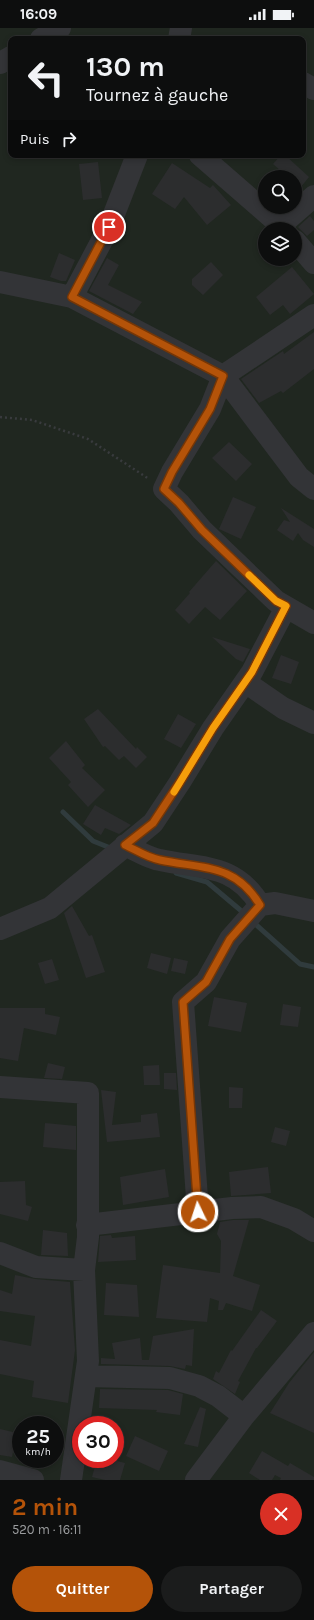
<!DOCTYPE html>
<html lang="fr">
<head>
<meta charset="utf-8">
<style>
  :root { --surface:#0d0e0e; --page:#1b1c1c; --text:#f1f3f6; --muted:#9a9c9e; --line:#2d2e2e; --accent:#b45309 }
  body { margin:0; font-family:Karla,sans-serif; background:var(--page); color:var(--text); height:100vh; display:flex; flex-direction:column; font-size:15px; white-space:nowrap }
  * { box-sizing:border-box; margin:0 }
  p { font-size:13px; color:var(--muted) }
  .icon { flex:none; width:22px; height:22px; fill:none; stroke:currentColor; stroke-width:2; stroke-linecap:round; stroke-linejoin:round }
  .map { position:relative; height:1452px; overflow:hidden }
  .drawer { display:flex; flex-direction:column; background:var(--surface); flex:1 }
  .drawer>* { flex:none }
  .top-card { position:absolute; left:8px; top:8px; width:298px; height:122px; border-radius:8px; box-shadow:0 2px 6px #0003,0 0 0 1px var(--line); background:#0d0e0e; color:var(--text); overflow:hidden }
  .controls { position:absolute; left:258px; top:142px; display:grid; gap:8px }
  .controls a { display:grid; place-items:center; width:44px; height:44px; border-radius:50%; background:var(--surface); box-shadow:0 2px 6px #0003,0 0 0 1px var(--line); font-size:20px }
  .speed { position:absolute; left:12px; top:1388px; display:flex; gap:8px; font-size:20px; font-weight:700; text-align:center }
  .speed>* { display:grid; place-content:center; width:52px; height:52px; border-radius:50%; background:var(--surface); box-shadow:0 2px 6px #0003,0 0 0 1px var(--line); line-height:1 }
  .speed small { font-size:10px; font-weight:400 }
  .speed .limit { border:6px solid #d22; background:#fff; color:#111 }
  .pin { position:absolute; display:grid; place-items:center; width:34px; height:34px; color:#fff; margin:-17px; border:2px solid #fff; border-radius:50%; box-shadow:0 1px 4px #0007 }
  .me { position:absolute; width:44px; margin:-22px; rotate:356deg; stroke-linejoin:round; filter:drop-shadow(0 0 3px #0008) }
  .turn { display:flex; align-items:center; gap:14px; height:84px; padding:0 12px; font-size:18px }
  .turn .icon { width:52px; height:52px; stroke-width:2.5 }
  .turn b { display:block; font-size:28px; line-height:34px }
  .then { display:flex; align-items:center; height:38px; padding:0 12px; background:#0003; gap:8px; font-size:15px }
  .round { display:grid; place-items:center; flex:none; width:42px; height:42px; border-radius:21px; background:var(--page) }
  .headline { display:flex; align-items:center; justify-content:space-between; height:68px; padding:0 12px }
  h1 { font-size:24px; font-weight:700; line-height:30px; color:var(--accent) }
  .action { display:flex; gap:8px; margin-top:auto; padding:8px 12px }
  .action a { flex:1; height:46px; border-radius:24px; background:var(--accent); color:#fff; font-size:16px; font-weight:700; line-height:46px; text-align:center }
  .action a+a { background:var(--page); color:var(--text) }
  .status { display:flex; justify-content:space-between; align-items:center; height:28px; padding:0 20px; background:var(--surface); direction:ltr }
  .status svg { height:11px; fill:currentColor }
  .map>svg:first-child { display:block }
  .green { fill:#202720; fill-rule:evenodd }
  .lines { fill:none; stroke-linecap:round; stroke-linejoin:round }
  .stream { stroke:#303b3d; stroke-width:5 }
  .building { fill:#2c2d2e }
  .path { stroke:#393b3e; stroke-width:2.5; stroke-dasharray:2 3; stroke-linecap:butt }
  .minor { stroke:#333437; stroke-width:22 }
  .route-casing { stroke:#753606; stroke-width:10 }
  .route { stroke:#b45309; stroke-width:7 }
  .slow { stroke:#f59e0b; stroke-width:7 }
</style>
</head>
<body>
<div class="status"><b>16:09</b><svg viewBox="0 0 49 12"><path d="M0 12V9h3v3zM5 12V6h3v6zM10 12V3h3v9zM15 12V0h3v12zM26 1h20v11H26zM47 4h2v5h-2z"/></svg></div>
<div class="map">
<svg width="314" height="1452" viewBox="0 0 314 1452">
  <rect width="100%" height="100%" fill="#111212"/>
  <path class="green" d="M 0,0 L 314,0 L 314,1452 L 0,1452 ZM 11,11 L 303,11 L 303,127 L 11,127 ZM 265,149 L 295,149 L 295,179 L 265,179 ZM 265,201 L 295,201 L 295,231 L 265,231 ZM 21,1397 L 55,1397 L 55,1431 L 21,1431 ZM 81,1397 L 115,1397 L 115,1431 L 81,1431 Z"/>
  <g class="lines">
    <path class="stream" d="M 63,784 L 93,813 L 113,821
      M 176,845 L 207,854 L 245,886
      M 252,893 L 300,936 L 314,939"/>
  </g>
  <path class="building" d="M 281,127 L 285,127 L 309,149 L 300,160 L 295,156 L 295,149 L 288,149 L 273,136 Z
    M 98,134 L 102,170 L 83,172 L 79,136 Z
    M 172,135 L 210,160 L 213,157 L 231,177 L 207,197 L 184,169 L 175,181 L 152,166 Z
    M 310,188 L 314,193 L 314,202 L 307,208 L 298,199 Z
    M 59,225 L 75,232 L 66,253 L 61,253 L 50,249 Z
    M 107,230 L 119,237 L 108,257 L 142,274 L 133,286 L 89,263 Z
    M 211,234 L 223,247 L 203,267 L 192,257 L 192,251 Z
    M 292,239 L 314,266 L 290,286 L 283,277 L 270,287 L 256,269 Z
    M 314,304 L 314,341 L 283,365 L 281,363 L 259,375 L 241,351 L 283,323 L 284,326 Z
    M 229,414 L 252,436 L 236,453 L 212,430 Z
    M 233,469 L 256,479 L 241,511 L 219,501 Z
    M 281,480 L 314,501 L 314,519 L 303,512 L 298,505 L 293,513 L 277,502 L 284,492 L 290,494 Z
    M 216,533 L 247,563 L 220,592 L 205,579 L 189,596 L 175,582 L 190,565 L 189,564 Z
    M 212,609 L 250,621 L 243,634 L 236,631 Z
    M 281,627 L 299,634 L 291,656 L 272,650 Z
    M 98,681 L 136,721 L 137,719 L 147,729 L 136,740 L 124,728 L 119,732 L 105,718 L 103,719 L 84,691 Z
    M 178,686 L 196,696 L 181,720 L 164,711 Z
    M 66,713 L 85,737 L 82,740 L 105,762 L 88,779 L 68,757 L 71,754 L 49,730 Z
    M 95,777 L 131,797 L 119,806 L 105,800 L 101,807 L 83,796 Z
    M 72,878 L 89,908 L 92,907 L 105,944 L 86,950 L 64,885 Z
    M 151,925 L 171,930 L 167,946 L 147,940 Z
    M 174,930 L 188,933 L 185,946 L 171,943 Z
    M 52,931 L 59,952 L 45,956 L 38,935 Z
    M 214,969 L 247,975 L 241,1004 L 208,998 Z
    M 283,976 L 301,979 L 298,999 L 280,997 Z
    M 0,980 L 45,980 L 45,986 L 60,989 L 56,1007 L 24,1000 L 18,1033 L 0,1030 Z
    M 48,1035 L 65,1039 L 62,1051 L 44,1050 Z
    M 159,1037 L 160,1057 L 144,1057 L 143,1038 Z
    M 164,1045 L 176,1045 L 177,1062 L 164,1061 Z
    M 229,1059 L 243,1060 L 242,1080 L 229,1080 Z
    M 101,1062 L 116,1064 L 112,1097 L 141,1094 L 141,1087 L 157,1085 L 160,1109 L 107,1114 Z
    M 45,1095 L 76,1098 L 76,1122 L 43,1119 Z
    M 275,1099 L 290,1103 L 286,1118 L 271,1114 Z
    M 268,1139 L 271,1165 L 231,1168 L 229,1144 Z
    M 165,1141 L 169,1169 L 123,1177 L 120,1149 Z
    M 25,1153 L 26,1177 L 32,1179 L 28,1193 L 0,1186 L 0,1154 Z
    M 233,1192 L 249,1192 L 233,1248 L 260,1257 L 252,1283 L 226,1275 L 223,1282 L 218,1282 L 219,1273 L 210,1270 L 207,1294 L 156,1290 L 163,1237 L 220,1245 L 221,1213 L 217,1206 L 220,1194 Z
    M 43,1202 L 67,1205 L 68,1228 L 41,1227 Z
    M 111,1207 L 112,1210 L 135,1208 L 136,1232 L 98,1234 L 100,1208 Z
    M 15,1247 L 35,1251 L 70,1254 L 75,1322 L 68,1375 L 32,1369 L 34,1353 L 0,1346 L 0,1312 L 31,1318 L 35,1288 L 0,1283 L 0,1262 L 12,1266 Z
    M 106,1255 L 137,1257 L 139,1289 L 104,1287 Z
    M 261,1282 L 277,1293 L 257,1320 L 256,1320 L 238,1353 L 240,1354 L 235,1366 L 213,1351 L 216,1343 L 219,1345 L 231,1322 L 232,1323 Z
    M 194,1301 L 192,1338 L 186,1337 L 185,1341 L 170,1338 L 101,1336 L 101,1330 L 115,1331 L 112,1315 L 140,1310 L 142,1332 L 149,1332 L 153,1308 Z
    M 314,1324 L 314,1405 L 270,1385 L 289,1355 Z
    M 100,1361 L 168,1362 L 183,1366 L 180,1387 L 156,1384 L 157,1382 L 99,1380 Z
    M 200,1379 L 206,1381 L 198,1419 L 184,1416 Z
    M 0,1401 L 17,1405 L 12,1429 L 0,1427 Z
    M 135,1408 L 168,1423 L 159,1443 L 126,1428 Z
    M 262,1423 L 288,1438 L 290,1435 L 314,1449 L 314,1452 L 280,1452 L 281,1450 L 275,1447 L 272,1452 L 260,1452 L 249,1445 Z
    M 97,1431 L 109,1431 L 125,1435 L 120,1452 L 105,1452 L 92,1449 Z"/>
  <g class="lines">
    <path class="path" d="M 0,389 L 32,392 L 88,411 L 149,451"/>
    <path class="minor" d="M 41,11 L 60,0
      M 179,11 L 181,0
      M 0,35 L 11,29
      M 303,55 L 314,61
      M 200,127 L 285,201
      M 281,197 L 314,168
      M 295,213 L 314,235
      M 0,254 L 72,269 L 223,348 L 299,449 L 314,461
      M 72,269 L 109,199 L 137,127
      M 314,287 L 223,348 L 210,381 L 172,444 L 164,461 L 179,475 L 202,502 L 276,573 L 314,595
      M 245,654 L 283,680 L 314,695
      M 125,817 C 136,822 148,830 160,832 C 201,841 235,835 260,877
      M 0,901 L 50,880 L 153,795 L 180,754 L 213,700 L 252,644 L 286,579
      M 0,1059 L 88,1065 L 88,1209 L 84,1242 L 88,1333 L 71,1452
      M 198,1184 L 183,974 L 206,954 L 230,911 L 260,877 L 275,875 L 314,883
      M 87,1197 L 232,1180 L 261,1179 L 294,1191 L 314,1203
      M 0,1225 L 36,1239 L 84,1242
      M 86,1348 L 170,1350 L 199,1358 L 218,1368 L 244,1388
      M 0,1443 L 33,1452
      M 196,1452 L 244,1388 L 314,1305"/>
  </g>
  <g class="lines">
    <defs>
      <path id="route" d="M 109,199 L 72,269 L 223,348 L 210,381 L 172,444 L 164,461 L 179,475 L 202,502 L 276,573 L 286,578 L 252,644 L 213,700 L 180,754 L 153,795 L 125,817 C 136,822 148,830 160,832 C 202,841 235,835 260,877 L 230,911 L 206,954 L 183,974 L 198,1184"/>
    </defs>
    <use href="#route" class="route-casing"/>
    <use href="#route" class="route"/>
    <path class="slow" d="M 174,764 L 213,700 L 252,644 L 286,578 L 276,573 L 249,547"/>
  </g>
</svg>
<div class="controls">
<a><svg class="icon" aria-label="search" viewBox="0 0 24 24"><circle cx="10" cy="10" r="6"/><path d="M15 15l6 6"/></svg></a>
<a><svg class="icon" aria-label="layers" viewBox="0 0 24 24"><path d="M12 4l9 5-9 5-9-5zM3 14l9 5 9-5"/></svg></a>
</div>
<div class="speed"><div>25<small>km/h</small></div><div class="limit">30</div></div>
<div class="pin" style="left:109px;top:199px;background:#d93025"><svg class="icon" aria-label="arrive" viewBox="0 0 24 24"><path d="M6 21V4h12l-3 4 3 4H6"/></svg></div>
<svg class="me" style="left:198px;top:1184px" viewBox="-20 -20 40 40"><circle r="17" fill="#b45309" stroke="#fff" stroke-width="3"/><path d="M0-11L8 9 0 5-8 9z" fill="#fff"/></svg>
<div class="top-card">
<div class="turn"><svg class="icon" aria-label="left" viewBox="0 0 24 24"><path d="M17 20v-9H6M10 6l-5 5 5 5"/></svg><div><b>130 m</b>Tournez à gauche</div></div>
<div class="then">Puis<svg class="icon" aria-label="right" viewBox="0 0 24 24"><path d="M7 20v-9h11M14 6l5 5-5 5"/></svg></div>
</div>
</div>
<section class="drawer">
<div class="headline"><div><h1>2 min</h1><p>520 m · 16:11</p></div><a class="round" style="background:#d93025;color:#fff"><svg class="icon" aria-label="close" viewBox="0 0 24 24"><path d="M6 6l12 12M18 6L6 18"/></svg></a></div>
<div class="action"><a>Quitter</a><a>Partager</a></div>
</section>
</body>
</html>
